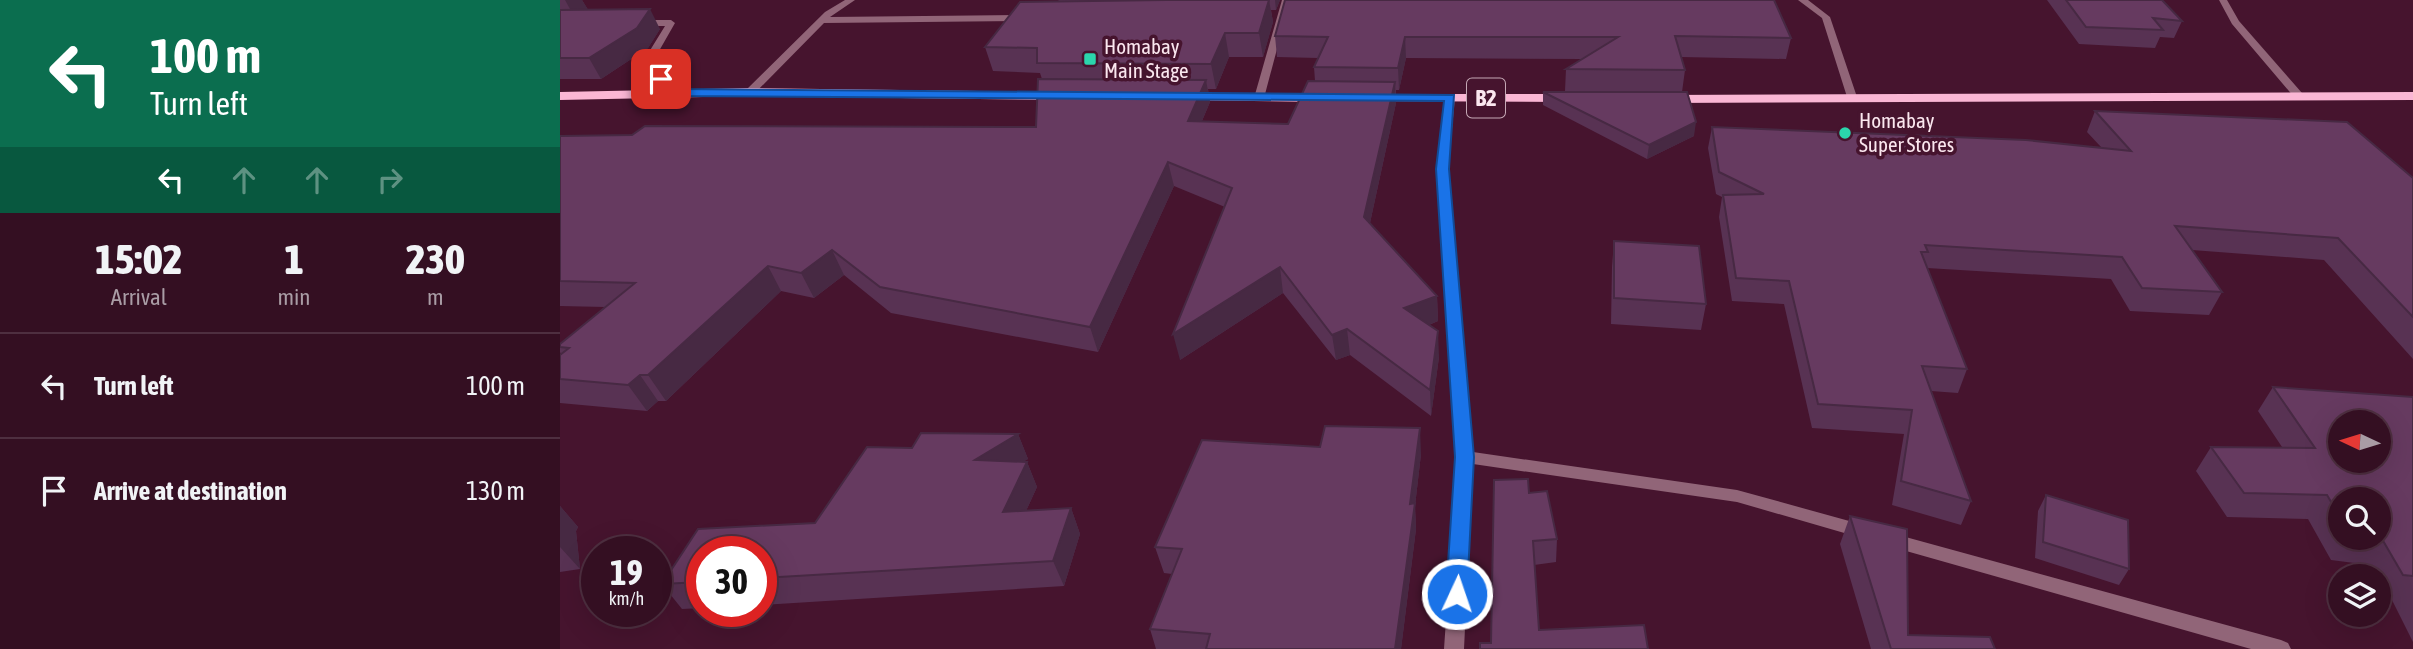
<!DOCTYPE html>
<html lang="en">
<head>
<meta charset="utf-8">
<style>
  :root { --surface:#340f22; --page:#3f1d2f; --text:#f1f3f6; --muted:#a99ca5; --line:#4e2f40 }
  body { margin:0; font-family:"Asap Condensed",sans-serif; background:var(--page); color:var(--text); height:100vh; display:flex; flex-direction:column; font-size:26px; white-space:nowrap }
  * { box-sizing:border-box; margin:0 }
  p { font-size:23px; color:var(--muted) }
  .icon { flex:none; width:38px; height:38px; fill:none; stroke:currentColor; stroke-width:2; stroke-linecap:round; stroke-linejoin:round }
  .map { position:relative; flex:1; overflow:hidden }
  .drawer { display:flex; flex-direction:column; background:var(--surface); width:560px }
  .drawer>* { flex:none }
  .guide { background:#0b6e4f; color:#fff; overflow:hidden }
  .needle { width:46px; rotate:274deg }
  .tools { position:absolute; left:1768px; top:410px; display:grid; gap:14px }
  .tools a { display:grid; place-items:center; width:63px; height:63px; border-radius:50%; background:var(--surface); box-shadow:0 7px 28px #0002,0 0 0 2px var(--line); font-size:35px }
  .speed { position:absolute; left:21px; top:536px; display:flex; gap:14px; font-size:35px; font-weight:700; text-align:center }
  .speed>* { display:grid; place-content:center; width:91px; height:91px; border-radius:50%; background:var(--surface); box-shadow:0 7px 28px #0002,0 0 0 2px var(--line); line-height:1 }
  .speed small { font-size:18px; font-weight:400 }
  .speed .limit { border:10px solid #d22; background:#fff; color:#111 }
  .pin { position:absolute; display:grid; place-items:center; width:60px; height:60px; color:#fff; margin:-30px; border-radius:14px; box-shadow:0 4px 10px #0006 }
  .me { position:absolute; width:77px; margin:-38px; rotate:3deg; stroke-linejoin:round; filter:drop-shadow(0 0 5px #0008) }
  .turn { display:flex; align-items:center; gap:24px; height:147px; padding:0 35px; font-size:32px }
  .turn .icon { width:91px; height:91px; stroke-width:2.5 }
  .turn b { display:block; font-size:49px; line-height:60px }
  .lanes { display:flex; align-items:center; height:66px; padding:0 35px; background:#0003; justify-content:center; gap:35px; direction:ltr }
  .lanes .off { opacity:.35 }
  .eta { display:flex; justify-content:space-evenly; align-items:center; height:119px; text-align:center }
  .eta b { font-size:42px; font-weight:800; line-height:49px }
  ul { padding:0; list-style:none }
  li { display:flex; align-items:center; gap:21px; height:105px; padding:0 35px; border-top:2px solid var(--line) }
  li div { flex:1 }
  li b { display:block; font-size:26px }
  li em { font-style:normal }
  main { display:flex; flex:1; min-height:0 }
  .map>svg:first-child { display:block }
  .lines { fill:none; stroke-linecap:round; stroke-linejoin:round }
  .service { fill:#916578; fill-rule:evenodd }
  .minor { fill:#916578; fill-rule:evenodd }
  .trunk { fill:#fab6d4; fill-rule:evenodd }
  .wall { fill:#583253; fill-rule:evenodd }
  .shaded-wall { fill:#472943 }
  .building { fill:#663a60; stroke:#472943; stroke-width:2; fill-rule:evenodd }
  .route { fill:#1a73e8; stroke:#114b97; stroke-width:2 }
  .poi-dot { fill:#2bd5ac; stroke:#46142e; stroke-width:2.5 }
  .labels { text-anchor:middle; stroke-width:7; stroke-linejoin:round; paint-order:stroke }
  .far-poi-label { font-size:21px; fill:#fbe7ef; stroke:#46142e; text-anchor:start }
  .shield { fill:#46142e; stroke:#c5a8b5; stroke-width:2 }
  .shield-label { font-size:23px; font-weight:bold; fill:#fbe7ef }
</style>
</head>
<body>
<main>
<section class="drawer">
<div class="guide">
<div class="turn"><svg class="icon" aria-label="left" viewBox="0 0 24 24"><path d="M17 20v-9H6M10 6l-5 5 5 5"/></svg><div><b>100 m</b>Turn left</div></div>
<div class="lanes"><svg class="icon" aria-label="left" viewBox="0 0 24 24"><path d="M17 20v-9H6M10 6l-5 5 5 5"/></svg><svg class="icon off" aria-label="ahead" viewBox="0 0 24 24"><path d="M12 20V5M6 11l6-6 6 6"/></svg><svg class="icon off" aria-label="ahead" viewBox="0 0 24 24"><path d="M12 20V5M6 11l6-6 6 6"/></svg><svg class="icon off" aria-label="right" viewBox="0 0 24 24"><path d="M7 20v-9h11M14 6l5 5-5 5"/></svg></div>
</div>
<div class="eta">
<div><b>15:02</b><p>Arrival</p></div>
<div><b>1</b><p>min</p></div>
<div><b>230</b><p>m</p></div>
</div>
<ul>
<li><svg class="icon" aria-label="left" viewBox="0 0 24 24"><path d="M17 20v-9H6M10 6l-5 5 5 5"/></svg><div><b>Turn left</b></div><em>100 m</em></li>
<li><svg class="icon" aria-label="arrive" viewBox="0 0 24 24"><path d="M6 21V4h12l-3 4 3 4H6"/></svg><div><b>Arrive at destination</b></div><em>130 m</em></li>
</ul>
</section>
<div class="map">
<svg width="1853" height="649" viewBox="0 0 1853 649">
  <rect width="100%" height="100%" fill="#46142e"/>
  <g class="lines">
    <path class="service" d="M 285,0 L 295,0 L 270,17 L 464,15 L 468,18 L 464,21 L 264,23 L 194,94 L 186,94 L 186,90 L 265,12 Z
      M 722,0 L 730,0 L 704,98 L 699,101 L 694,98 Z
      M 111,20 L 115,23 L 91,65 L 119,90 L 119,94 L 115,95 L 81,65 L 105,26 L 78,26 L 74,23 L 78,20 Z"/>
    <path class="minor" d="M 1238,0 L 1248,0 L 1270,17 L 1298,100 L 1297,102 L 1288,100 L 1262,18 Z
      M 1659,0 L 1667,0 L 1679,21 L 1742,93 L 1742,97 L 1734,97 L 1672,24 Z
      M 890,95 L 895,98 L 888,169 L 913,452 L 1177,490 L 1311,527 L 1314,532 L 1311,537 L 1305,539 L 1177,502 L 913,464 L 904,649 L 884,649 L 897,457 L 876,169 L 885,98 Z
      M 1331,533 L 1721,640 L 1728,643 L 1731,649 L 1691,649 L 1325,545 L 1322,540 L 1325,535 Z"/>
    <path class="trunk" d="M 190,88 L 503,92 L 510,96 L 503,100 L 190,96 L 0,100 L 0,92 Z
      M 1853,92 L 1853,100 L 1103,103 L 1096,99 L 1103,95 Z
      M 624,93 L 765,94 L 772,98 L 765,102 L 619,100 L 617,97 Z
      M 809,94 L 1007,94 L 1014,98 L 1007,102 L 804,101 L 804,95 Z"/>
  </g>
  <path class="wall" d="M 0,0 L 22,0 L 28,10 L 100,29 L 88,48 L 41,79 L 0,79 Z
    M 498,0 L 720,0 L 716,10 L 711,10 L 713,22 L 703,57 L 669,57 L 656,89 L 648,89 L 650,102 L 642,121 L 728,124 L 755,81 L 754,67 L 758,58 L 717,57 L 715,36 L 725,0 L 1231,38 L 1226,59 L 1121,57 L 1125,70 L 1122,92 L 1005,91 L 1006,69 L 1023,59 L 846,58 L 839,90 L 836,90 L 836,103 L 810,223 L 877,296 L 878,321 L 869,325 L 879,357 L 871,416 L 790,355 L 776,360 L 723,293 L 620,360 L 665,207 L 614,186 L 538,352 L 331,313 L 284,275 L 254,298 L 221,291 L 106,401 L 98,401 L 87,411 L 0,403 L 0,355 L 1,354 L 0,352 L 0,344 L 45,307 L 0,306 L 0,136 L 476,127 L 482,79 L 480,73 L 433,71 L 425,47 L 499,1 Z
    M 1487,0 L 1602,0 L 1622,21 L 1614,38 L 1600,37 L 1595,48 L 1519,44 Z
    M 983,92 L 1134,136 L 1087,159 L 983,105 Z
    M 1535,111 L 1853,178 L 1853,359 L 1764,260 L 1632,250 L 1662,292 L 1649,315 L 1570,311 L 1551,279 L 1367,268 L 1407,369 L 1398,393 L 1371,391 L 1411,501 L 1401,525 L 1332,505 L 1344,434 L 1252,428 L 1224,304 L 1172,301 L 1159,217 L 1162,197 L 1156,194 L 1148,148 L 1152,127 L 1541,147 L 1527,132 Z
    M 1054,241 L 1146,304 L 1141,330 L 1051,324 L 1052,267 Z
    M 1713,387 L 1853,397 L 1853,642 L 1832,600 L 1822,599 L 1818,593 L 1818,576 L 1809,576 L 1802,564 L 1771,560 L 1748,519 L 1667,517 L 1636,471 L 1651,447 L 1722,447 L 1698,411 ZM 1780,499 L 1818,537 L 1780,537 Z
    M 361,433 L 458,434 L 468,459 L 463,461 L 467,462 L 477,487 L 466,511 L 511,508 L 520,534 L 504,586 L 201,605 L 201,551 L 142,551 L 142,608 L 122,609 L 102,584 L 138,529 L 255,523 L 307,447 L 352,448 Z
    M 861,454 L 855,506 L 856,529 L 841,649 L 596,649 L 590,629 L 612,574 L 604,573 L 595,547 Z
    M 969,493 L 997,539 L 996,562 L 974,565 L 931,643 Z
    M 1486,495 L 1569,569 L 1559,585 L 1475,558 L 1478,511 Z
    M 0,506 L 18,527 L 16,531 L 20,569 L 0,572 Z
    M 1290,516 L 1348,635 L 1435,649 L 1311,649 L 1280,544 Z"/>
  <path class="shaded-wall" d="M 5,0 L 22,0 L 29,11 L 15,18 Z
    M 709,0 L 713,22 L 703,57 L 699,33 Z
    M 715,0 L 720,0 L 716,10 Z
    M 90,9 L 100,29 L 88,48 L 41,79 L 29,58 Z
    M 665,33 L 669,57 L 656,89 L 651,64 Z
    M 845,37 L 846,58 L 839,90 L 838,68 Z
    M 646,80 L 650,102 L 632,144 L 628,121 Z
    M 835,82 L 836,103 L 806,241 L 804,217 Z
    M 1136,122 L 1134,136 L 1087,159 L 1089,145 Z
    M 608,162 L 614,186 L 538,352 L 530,327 Z
    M 272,250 L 284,275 L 254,298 L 241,273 Z
    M 208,266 L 221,291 L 106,401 L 88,375 Z
    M 720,267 L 723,293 L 620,360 L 613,334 Z
    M 877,296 L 878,321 L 846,334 L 844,308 Z
    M 787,329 L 790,355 L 776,360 L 772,335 Z
    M 878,331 L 879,357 L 871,416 L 870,390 Z
    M 80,375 L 98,401 L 87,411 L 68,385 Z
    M 860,428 L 861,454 L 855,506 L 856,529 L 841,649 L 835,649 L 850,504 Z
    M 458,434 L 468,459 L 426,486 L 415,460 Z
    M 467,462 L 477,487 L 454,537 L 443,512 Z
    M 0,506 L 18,527 L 16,531 L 20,569 L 0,547 Z
    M 511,508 L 520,534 L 504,586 L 493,561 Z"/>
  <path class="building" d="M 605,0 L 709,0 L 699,33 L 665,33 L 651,64 L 477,63 L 477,48 L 425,47 L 460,2 Z
    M 725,0 L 1214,0 L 1231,38 L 1115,36 L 1125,70 L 1006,69 L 1058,37 L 845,37 L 838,68 L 754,67 L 768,37 L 715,36 Z
    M 1506,0 L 1602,0 L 1622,21 L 1593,18 L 1603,30 L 1526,27 Z
    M 90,9 L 77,28 L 29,58 L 0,58 L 0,10 Z
    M 478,79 L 646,80 L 628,121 L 728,124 L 748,81 L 835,82 L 804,217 L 877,296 L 844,308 L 878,331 L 870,390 L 787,329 L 772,335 L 720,267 L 613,334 L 672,188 L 608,162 L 530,327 L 320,287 L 272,250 L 241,273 L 208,266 L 88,375 L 80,375 L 68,385 L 0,379 L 0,355 L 9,348 L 0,347 L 0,344 L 75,283 L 0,281 L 0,136 L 72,135 L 85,126 L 476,127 Z
    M 983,92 L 1127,92 L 1136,122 L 1089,145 Z
    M 1535,111 L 1787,122 L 1853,178 L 1853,317 L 1778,238 L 1615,226 L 1662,292 L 1582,288 L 1562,257 L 1365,245 L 1368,252 L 1361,252 L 1407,369 L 1362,366 L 1411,501 L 1341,481 L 1352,410 L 1258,404 L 1229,281 L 1176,278 L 1163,195 L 1204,194 L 1159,172 L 1152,127 L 1466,140 L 1571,151 Z
    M 1054,241 L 1139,246 L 1146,304 L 1054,298 Z
    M 1713,387 L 1853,397 L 1853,576 L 1843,575 L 1822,539 L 1805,537 L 1818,537 L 1818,499 L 1780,499 L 1780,517 L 1767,495 L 1684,493 L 1651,447 L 1755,448 ZM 1780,422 L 1818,422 L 1818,460 L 1780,460 Z
    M 765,426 L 860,428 L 850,504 L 855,503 L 835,649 L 646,649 L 650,634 L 590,629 L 622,549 L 595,547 L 642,440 L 760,447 Z
    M 361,433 L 458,434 L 415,460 L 467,462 L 443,512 L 511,508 L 493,561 L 201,578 L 201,551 L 142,551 L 142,582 L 102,584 L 138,529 L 255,523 L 307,447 L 352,448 Z
    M 968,479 L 969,493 L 987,491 L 997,539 L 973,541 L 979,630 L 1084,625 L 1088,649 L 920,649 L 920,643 L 931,643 L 934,480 Z
    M 1486,495 L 1568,520 L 1569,569 L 1483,542 Z
    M 1290,516 L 1347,529 L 1348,635 L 1430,637 L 1435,649 L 1331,649 Z"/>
  <path class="route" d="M 101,75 L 118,89 L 894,95 L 889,169 L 914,457 L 907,594 L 904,601 L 897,603 L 889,601 L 886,594 L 895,457 L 876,169 L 884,101 L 115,96 L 95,79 Z"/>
  <g class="poi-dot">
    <rect x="523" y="52" width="14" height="14" rx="3.5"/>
    <circle cx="1285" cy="133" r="7"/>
  </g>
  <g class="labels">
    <g class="far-poi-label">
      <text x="544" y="54">Homabay<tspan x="544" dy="24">Main Stage</tspan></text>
      <text x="1299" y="128">Homabay<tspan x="1299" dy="24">Super Stores</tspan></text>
    </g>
    <rect class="shield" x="907" y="78.5" width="38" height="39" rx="5"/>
    <g class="shield-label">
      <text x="926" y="106">B2</text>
    </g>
  </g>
</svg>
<div class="tools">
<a><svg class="needle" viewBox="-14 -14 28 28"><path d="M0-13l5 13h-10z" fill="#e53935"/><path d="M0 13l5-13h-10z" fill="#a99ca5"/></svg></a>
<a><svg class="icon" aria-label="search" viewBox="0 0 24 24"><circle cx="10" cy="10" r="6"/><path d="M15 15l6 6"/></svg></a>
<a><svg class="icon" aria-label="layers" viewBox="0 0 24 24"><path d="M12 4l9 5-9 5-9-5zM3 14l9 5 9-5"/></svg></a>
</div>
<div class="speed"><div>19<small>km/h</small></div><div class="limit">30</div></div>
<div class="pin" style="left:101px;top:79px;background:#d93025"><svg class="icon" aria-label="arrive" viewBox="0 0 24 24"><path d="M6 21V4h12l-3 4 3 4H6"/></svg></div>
<svg class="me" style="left:897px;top:594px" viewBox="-20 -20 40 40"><circle r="17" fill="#1a73e8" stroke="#fff" stroke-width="3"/><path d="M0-11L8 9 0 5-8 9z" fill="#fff"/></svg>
</div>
</main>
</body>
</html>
